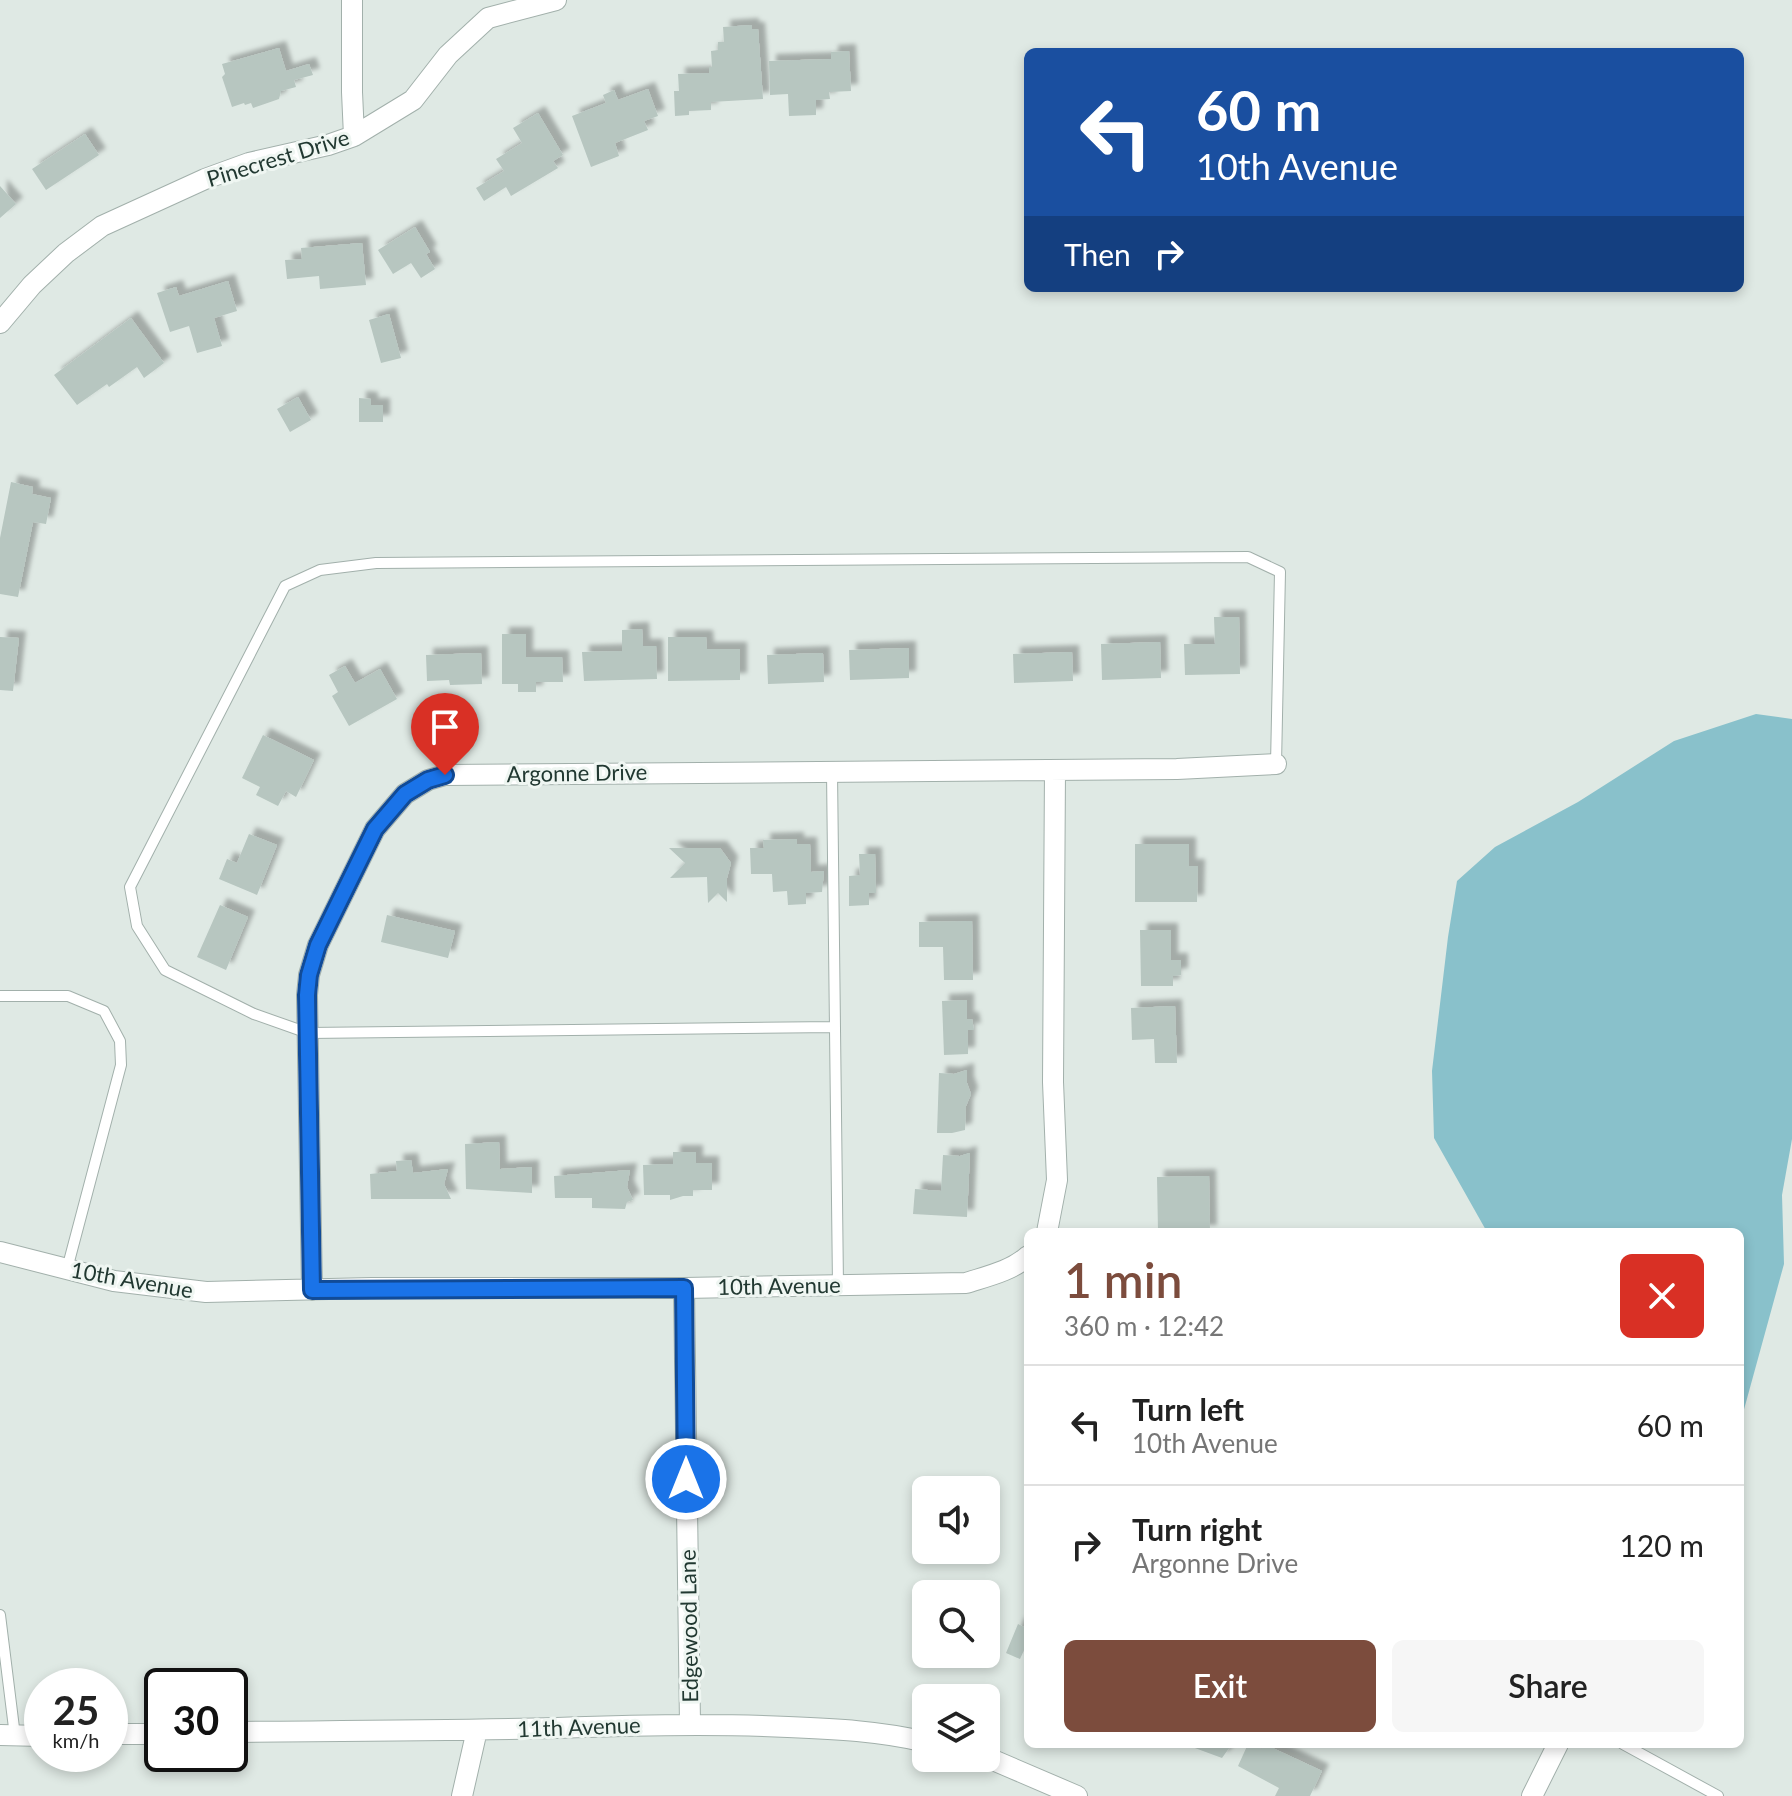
<!DOCTYPE html>
<html lang="en">
<head>
<meta charset="utf-8">
<style>
  :root { --surface:#fff; --page:#f6f6f6; --text:#222; --muted:#767676; --line:#e0e0e0; --accent:#7c4c3d }
  body { margin:0; font-family:Lato,sans-serif; background:var(--page); color:var(--text); height:100vh; display:flex; flex-direction:column; font-size:30px; white-space:nowrap }
  * { box-sizing:border-box; margin:0 }
  p { font-size:26px; color:var(--muted) }
  .icon { flex:none; width:44px; height:44px; fill:none; stroke:currentColor; stroke-width:2; stroke-linecap:round; stroke-linejoin:round }
  .map { position:relative; flex:1; overflow:hidden }
  .drawer { position:absolute; left:1024px; top:1228px; width:720px; height:520px; display:flex; flex-direction:column; background:var(--surface); border-radius:12px; box-shadow:0 4px 12px #0003 }
  .drawer>* { flex:none }
  .top-card { position:absolute; left:1024px; top:48px; width:720px; height:244px; border-radius:12px; box-shadow:0 4px 12px #0003; background:#1a4fa0; color:#fff; overflow:hidden }
  .fabs { position:absolute; left:912px; top:1476px; display:grid; gap:16px }
  .fabs a { display:grid; place-items:center; width:88px; height:88px; border-radius:12px; background:var(--surface); box-shadow:0 4px 12px #0003; font-size:40px }
  .speed { position:absolute; left:24px; top:1668px; display:flex; gap:16px; font-size:40px; font-weight:700; text-align:center }
  .speed>* { display:grid; place-content:center; width:104px; height:104px; border-radius:50%; background:var(--surface); box-shadow:0 4px 12px #0003; line-height:1 }
  .speed small { font-size:20px; font-weight:400 }
  .speed .limit { border:4px solid #111; border-radius:12px; background:#fff; color:#111 }
  .pin { position:absolute; display:grid; place-items:center; width:68px; height:68px; color:#fff; margin:-82px -34px; border-radius:50% 50% 50% 0; rotate:-45deg; box-shadow:0 0 8px #0007 }
  .pin .icon { rotate:45deg }
  .me { position:absolute; width:88px; margin:-44px; rotate:0deg; stroke-linejoin:round; filter:drop-shadow(0 0 6px #0008) }
  .turn { display:flex; align-items:center; gap:28px; height:168px; padding:0 40px; font-size:36px }
  .turn .icon { width:104px; height:104px; stroke-width:2.5 }
  .turn b { display:block; font-size:56px; line-height:68px }
  .then { display:flex; align-items:center; height:76px; padding:0 40px; background:#0003; gap:16px; font-size:30px }
  .round { display:grid; place-items:center; flex:none; width:84px; height:84px; border-radius:12px; background:var(--page) }
  .headline { display:flex; align-items:center; justify-content:space-between; height:136px; padding:0 40px }
  h1 { font-size:48px; font-weight:600; line-height:60px; color:var(--accent) }
  .primary-button { display:flex; gap:16px; margin-top:auto; padding:16px 40px }
  .primary-button a { flex:1; height:92px; border-radius:12px; background:var(--accent); color:#fff; font-size:32px; font-weight:600; line-height:92px; text-align:center }
  .primary-button a+a { background:var(--page); color:var(--text) }
  ul { padding:0; list-style:none }
  li { display:flex; align-items:center; gap:24px; height:120px; padding:0 40px; border-top:2px solid var(--line) }
  li div { flex:1 }
  li b { display:block; font-size:30px }
  li em { font-style:normal }
  .map>svg:first-child { display:block }
  .water { fill:#89c1cb }
  .building { fill:#b7c6c0; filter:url(#shadow) }
  .lines { fill:none; stroke-linecap:round; stroke-linejoin:round }
  .service-casing { stroke:#a2b0ab; stroke-width:12 }
  .minor-casing { stroke:#a2b0ab; stroke-width:22 }
  .service { stroke:#fff; stroke-width:10 }
  .minor { stroke:#fff; stroke-width:20 }
  .route-casing { stroke:#114b97; stroke-width:20 }
  .route { stroke:#1a73e8; stroke-width:14 }
  .labels { text-anchor:middle; stroke-width:6; stroke-linejoin:round; paint-order:stroke }
  .street-label { font-size:22px; fill:#213831; stroke:#eff6f2 }
</style>
</head>
<body>
<div class="map">
<svg width="1792" height="1796" viewBox="0 0 1792 1796">
  <defs>
    <filter id="shadow"><feDropShadow dx="7" dy="-7" stdDeviation="2" flood-color="#0004"/></filter>
  </defs>
  <rect width="100%" height="100%" fill="#dfe9e4"/>
  <path class="water" d="M 1756,714 L 1792,719 L 1792,1139 L 1782,1195 L 1784,1264 L 1740,1424 L 1740,1232 L 1487,1232 L 1434,1138 L 1432,1071 L 1448,937 L 1457,881 L 1495,847 L 1578,802 L 1674,741 Z"/>
  <path class="building" d="M 752,25 L 752,29 L 758,29 L 763,99 L 711,102 L 711,110 L 689,111 L 689,115 L 675,116 L 674,91 L 679,91 L 678,74 L 709,73 L 709,67 L 712,67 L 711,51 L 718,50 L 718,42 L 724,42 L 723,27 Z
    M 279,48 L 286,71 L 309,64 L 313,75 L 294,80 L 296,87 L 281,91 L 279,99 L 253,108 L 251,103 L 245,105 L 244,103 L 232,107 L 222,77 L 225,74 L 222,64 Z
    M 849,51 L 851,91 L 829,92 L 830,99 L 816,100 L 816,115 L 789,116 L 788,94 L 770,95 L 769,61 L 831,59 L 831,52 Z
    M 648,89 L 658,116 L 644,121 L 648,130 L 615,143 L 619,156 L 591,167 L 572,116 L 606,103 L 603,95 L 614,90 L 618,100 Z
    M 538,113 L 563,155 L 553,161 L 558,168 L 511,196 L 506,187 L 484,201 L 476,188 L 504,171 L 496,159 L 522,143 L 513,128 Z
    M 85,134 L 99,155 L 46,190 L 32,169 Z
    M 0,186 L 16,204 L 0,218 Z
    M 415,227 L 430,252 L 426,254 L 435,269 L 421,278 L 411,263 L 393,274 L 378,250 Z
    M 362,243 L 366,285 L 320,289 L 319,276 L 287,279 L 285,260 L 302,259 L 301,248 Z
    M 228,281 L 237,311 L 214,318 L 222,346 L 197,353 L 189,326 L 170,332 L 157,293 L 176,287 L 179,296 Z
    M 389,314 L 401,358 L 381,363 L 369,320 Z
    M 131,318 L 164,363 L 144,378 L 137,367 L 109,387 L 107,384 L 77,405 L 54,375 Z
    M 298,397 L 311,420 L 290,432 L 277,409 Z
    M 359,398 L 371,399 L 371,405 L 383,405 L 383,422 L 359,422 Z
    M 11,482 L 33,487 L 32,494 L 51,498 L 46,524 L 33,522 L 18,597 L 0,594 L 0,538 Z
    M 1214,617 L 1239,617 L 1240,674 L 1185,675 L 1184,644 L 1215,644 Z
    M 642,629 L 643,646 L 656,646 L 657,679 L 584,681 L 582,652 L 622,651 L 622,630 Z
    M 502,634 L 526,634 L 526,657 L 562,657 L 563,682 L 536,682 L 536,692 L 518,692 L 518,684 L 502,684 Z
    M 0,637 L 19,638 L 13,691 L 0,690 Z
    M 668,637 L 706,637 L 707,649 L 740,649 L 740,680 L 668,681 Z
    M 1160,642 L 1161,678 L 1102,680 L 1101,644 Z
    M 909,648 L 909,678 L 850,680 L 849,650 Z
    M 1072,652 L 1073,681 L 1014,683 L 1013,654 Z
    M 481,653 L 482,684 L 450,685 L 449,680 L 427,681 L 426,655 Z
    M 823,653 L 824,682 L 768,684 L 767,655 Z
    M 345,666 L 355,683 L 380,669 L 397,699 L 349,726 L 332,696 L 338,692 L 329,675 Z
    M 263,735 L 314,760 L 296,797 L 286,791 L 278,806 L 256,795 L 260,787 L 242,778 Z
    M 249,834 L 277,845 L 257,895 L 219,879 L 227,859 L 237,863 Z
    M 797,839 L 797,844 L 810,844 L 811,872 L 824,871 L 822,892 L 806,893 L 806,904 L 788,905 L 787,891 L 773,892 L 772,874 L 751,874 L 750,848 L 764,848 L 763,840 Z
    M 1135,844 L 1189,844 L 1189,866 L 1198,866 L 1197,902 L 1135,902 Z
    M 669,848 L 720,848 L 731,863 L 727,878 L 727,902 L 718,893 L 708,903 L 707,877 L 670,878 L 685,863 Z
    M 859,854 L 875,854 L 876,893 L 869,893 L 869,905 L 849,906 L 849,876 L 860,875 Z
    M 220,905 L 248,917 L 226,970 L 197,957 Z
    M 387,915 L 455,931 L 448,958 L 381,942 Z
    M 972,921 L 973,980 L 944,980 L 943,947 L 919,947 L 919,922 Z
    M 1140,930 L 1171,930 L 1171,960 L 1181,960 L 1181,975 L 1173,976 L 1173,986 L 1141,986 Z
    M 967,1000 L 967,1019 L 972,1019 L 974,1030 L 968,1030 L 968,1054 L 944,1055 L 942,1001 Z
    M 1175,1006 L 1177,1063 L 1155,1063 L 1154,1039 L 1132,1040 L 1131,1008 Z
    M 967,1070 L 967,1083 L 971,1094 L 966,1106 L 965,1130 L 952,1133 L 937,1133 L 939,1073 L 954,1074 Z
    M 499,1142 L 500,1169 L 532,1167 L 532,1193 L 466,1189 L 465,1144 Z
    M 673,1152 L 696,1152 L 696,1163 L 712,1163 L 712,1190 L 693,1190 L 693,1196 L 683,1196 L 670,1200 L 670,1195 L 644,1195 L 643,1165 L 673,1164 Z
    M 970,1153 L 967,1217 L 913,1214 L 915,1189 L 941,1191 L 943,1155 L 960,1156 Z
    M 411,1160 L 413,1173 L 448,1169 L 444,1184 L 451,1199 L 371,1199 L 370,1174 L 397,1171 L 396,1161 Z
    M 630,1170 L 627,1187 L 633,1200 L 627,1202 L 625,1209 L 592,1208 L 592,1198 L 555,1198 L 554,1176 Z
    M 1209,1176 L 1210,1232 L 1158,1232 L 1157,1177 Z
    M 1018,1624 L 1028,1629 L 1028,1650 L 1025,1648 L 1020,1659 L 1006,1653 Z
    M 1184,1744 L 1232,1744 L 1222,1758 Z
    M 1248,1744 L 1262,1749 L 1264,1744 L 1322,1771 L 1310,1796 L 1275,1796 L 1279,1788 L 1238,1766 Z"/>
  <g class="lines">
    <defs>
      <path id="service" d="M 832,772 L 838,1286
        M 0,996 L 68,996 L 104,1011 L 120,1041 L 121,1065 L 67,1269
        M 835,1027 L 308,1033 L 254,1014 L 165,970 L 137,926 L 130,887 L 285,586 L 320,570 L 376,563 L 1248,557 L 1280,572 L 1276,764
        M 0,1615 L 15,1736
        M 1623,1744 L 1718,1796"/>
      <path id="minor" d="M 352,0 L 352,92 L 354,136
        M 0,323 L 32,285 L 66,253 L 102,226 L 205,179 L 249,163 L 328,145 L 354,136 L 413,100 L 448,55 L 488,18 L 556,0
        M 1047,1232 L 1057,1180 L 1053,1082 L 1055,770
        M 0,1252 L 114,1281 L 206,1292 L 372,1288 L 684,1288 L 966,1283 C 988,1276 1011,1271 1028,1256
        M 684,1288 L 690,1724
        M 312,1290 L 307,995 L 309,975 L 318,945 L 375,829 L 405,794 L 428,780 L 445,775 L 1177,769 L 1276,764
        M 230,1732 C 339,1731 448,1731 557,1728 C 634,1725 711,1723 788,1727 C 835,1729 880,1731 926,1742
        M 110,1734 L 162,1734
        M 0,1735 L 42,1736
        M 986,1757 L 1077,1796
        M 462,1796 L 477,1730
        M 1532,1796 L 1558,1744"/>
    </defs>
    <use href="#service" class="service-casing"/>
    <use href="#minor" class="minor-casing"/>
    <use href="#service" class="service"/>
    <use href="#minor" class="minor"/>
  </g>
  <g class="lines">
    <defs>
      <path id="route" d="M 445,775 L 428,780 L 405,794 L 375,829 L 318,945 L 309,975 L 307,995 L 312,1290 L 684,1288 L 686,1479"/>
    </defs>
    <use href="#route" class="route-casing"/>
    <use href="#route" class="route"/>
  </g>
  <g class="labels">
    <g class="street-label">
      <text transform="translate(278 158) rotate(-17)" y="8">Pinecrest Drive</text>
      <text transform="translate(577 773) rotate(-1)" y="8">Argonne Drive</text>
      <text transform="translate(132 1280) rotate(10)" y="8">10th Avenue</text>
      <text transform="translate(779 1286) rotate(-1)" y="8">10th Avenue</text>
      <text transform="translate(689 1626) rotate(-91)" y="8">Edgewood Lane</text>
      <text transform="translate(579 1727) rotate(-2)" y="8">11th Avenue</text>
    </g>
  </g>
</svg>
<div class="fabs">
<a><svg class="icon" aria-label="sound" viewBox="0 0 24 24"><path d="M4 9h4l5-4v14l-5-4H4zM17 9q2 3 0 6"/></svg></a>
<a><svg class="icon" aria-label="search" viewBox="0 0 24 24"><circle cx="10" cy="10" r="6"/><path d="M15 15l6 6"/></svg></a>
<a><svg class="icon" aria-label="layers" viewBox="0 0 24 24"><path d="M12 4l9 5-9 5-9-5zM3 14l9 5 9-5"/></svg></a>
</div>
<div class="speed"><div>25<small>km/h</small></div><div class="limit">30</div></div>
<div class="pin" style="left:445px;top:775px;background:#d93025"><svg class="icon" aria-label="arrive" viewBox="0 0 24 24"><path d="M6 21V4h12l-3 4 3 4H6"/></svg></div>
<svg class="me" style="left:686px;top:1479px" viewBox="-20 -20 40 40"><circle r="17" fill="#1a73e8" stroke="#fff" stroke-width="3"/><path d="M0-11L8 9 0 5-8 9z" fill="#fff"/></svg>
<div class="top-card">
<div class="turn"><svg class="icon" aria-label="left" viewBox="0 0 24 24"><path d="M17 20v-9H6M10 6l-5 5 5 5"/></svg><div><b>60 m</b>10th Avenue</div></div>
<div class="then">Then<svg class="icon" aria-label="right" viewBox="0 0 24 24"><path d="M7 20v-9h11M14 6l5 5-5 5"/></svg></div>
</div>
<section class="drawer">
<div class="headline"><div><h1>1 min</h1><p>360 m · 12:42</p></div><a class="round" style="background:#d93025;color:#fff"><svg class="icon" aria-label="close" viewBox="0 0 24 24"><path d="M6 6l12 12M18 6L6 18"/></svg></a></div>
<ul>
<li><svg class="icon" aria-label="left" viewBox="0 0 24 24"><path d="M17 20v-9H6M10 6l-5 5 5 5"/></svg><div><b>Turn left</b><p>10th Avenue</p></div><em>60 m</em></li>
<li><svg class="icon" aria-label="right" viewBox="0 0 24 24"><path d="M7 20v-9h11M14 6l5 5-5 5"/></svg><div><b>Turn right</b><p>Argonne Drive</p></div><em>120 m</em></li>
</ul>
<div class="primary-button"><a>Exit</a><a>Share</a></div>
</section>
</div>
</body>
</html>
